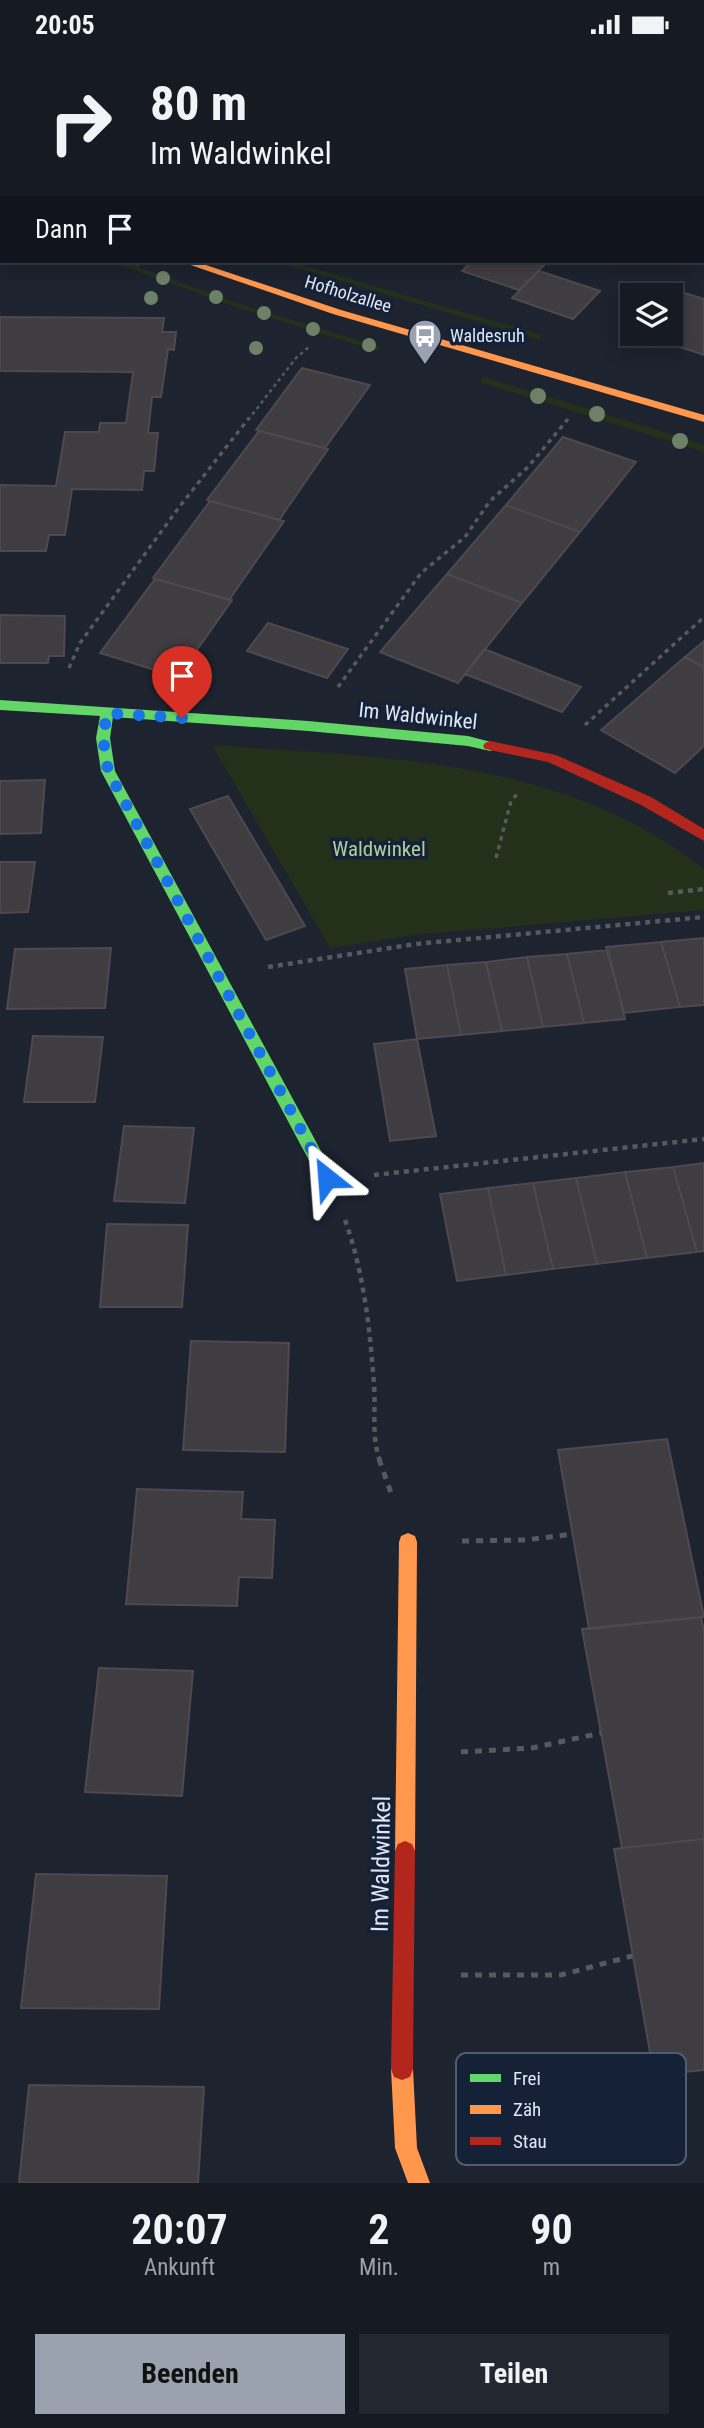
<!DOCTYPE html>
<html lang="de">
<head>
<meta charset="utf-8">
<style>
  :root { --surface:#161a23; --page:#232730; --text:#f1f3f6; --muted:#9ea1a6; --line:#353841; --accent:#9aa2b0 }
  body { margin:0; font-family:"Roboto Condensed",sans-serif; background:var(--page); color:var(--text); height:100vh; display:flex; flex-direction:column; font-size:26px; white-space:nowrap }
  * { box-sizing:border-box; margin:0 }
  p { font-size:23px; color:var(--muted) }
  .icon { flex:none; width:38px; height:38px; fill:none; stroke:currentColor; stroke-width:2; stroke-linecap:round; stroke-linejoin:round }
  .map { position:relative; height:2134px; overflow:hidden }
  .sheet { display:flex; flex-direction:column; background:var(--surface); flex:1 }
  .sheet>* { flex:none }
  .top-card { position:absolute; left:0px; top:0px; width:705px; height:214px; box-shadow:0 4px 18px #0003,0 0 0 2px var(--line); background:#161a23; color:var(--text); overflow:hidden }
  .buttons { position:absolute; left:620px; top:234px; display:grid; gap:14px }
  .buttons a { display:grid; place-items:center; width:63px; height:63px; border-radius:0px; background:var(--surface); box-shadow:0 4px 18px #0003,0 0 0 2px var(--line); font-size:35px }
  .pin { position:absolute; display:grid; place-items:center; width:60px; height:60px; color:#fff; margin:-72px -30px; border-radius:50% 50% 50% 0; rotate:-45deg; box-shadow:0 0 7px #0007 }
  .pin .icon { rotate:45deg }
  .me { position:absolute; width:77px; margin:-38px; rotate:332deg; stroke-linejoin:round; filter:drop-shadow(0 0 5px #0008) }
  .turn { display:flex; align-items:center; gap:24px; height:147px; padding:0 35px; font-size:32px }
  .turn .icon { width:91px; height:91px; stroke-width:2.5 }
  .turn b { display:block; font-size:49px; line-height:60px }
  .then { display:flex; align-items:center; height:66px; padding:0 35px; background:#0003; gap:14px; font-size:26px }
  .eta { display:flex; justify-content:space-evenly; align-items:center; height:119px; text-align:center }
  .eta b { font-size:42px; font-weight:700; line-height:49px }
  .button { display:flex; gap:14px; margin-top:auto; padding:14px 35px }
  .button a { flex:1; height:80px; border-radius:0px; background:var(--accent); color:#111; font-size:28px; font-weight:700; line-height:80px; text-align:center }
  .button a+a { background:var(--page); color:var(--text) }
  .status { display:flex; justify-content:space-between; align-items:center; height:49px; padding:0 35px; background:var(--surface); direction:ltr }
  .status svg { height:19px; fill:currentColor }
  .map>svg:first-child { display:block }
  .green { fill:#23301a }
  .building { fill:#403d42; stroke:#4d494e; stroke-width:2 }
  .lines { fill:none; stroke-linecap:round; stroke-linejoin:round }
  .path-far3 { stroke:#57595c; stroke-width:2.5; stroke-dasharray:3.5 3.5; stroke-linecap:butt }
  .path-far2 { stroke:#57595c; stroke-width:3.5; stroke-dasharray:4.5 4.5; stroke-linecap:butt }
  .path-far1 { stroke:#57595c; stroke-width:4.5; stroke-dasharray:5 5; stroke-linecap:butt }
  .path { stroke:#57595c; stroke-width:5; stroke-dasharray:7 7; stroke-linecap:butt }
  .fast { fill:#63d668; fill-rule:evenodd }
  .slow { fill:#ff974d; fill-rule:evenodd }
  .jam { fill:#b3261e; fill-rule:evenodd }
  .tree { fill:#6e8168 }
  .route { stroke:#1a73e8; stroke-width:12; stroke-dasharray:0 21.6 }
  .labels { text-anchor:middle; stroke-width:7; stroke-linejoin:round; paint-order:stroke }
  .far-street-label { font-size:18px; fill:#dee7f6; stroke:#152137 }
  .far-poi-label { font-size:18px; fill:#dee7f6; stroke:#152137; text-anchor:start }
  .street-label { font-size:21px; fill:#dee7f6; stroke:#152137 }
  .park-label { font-size:21px; fill:#b0ce97; stroke:#152137 }
  .near-street-label { font-size:24px; fill:#dee7f6; stroke:#152137 }
  .key { fill:#152137; stroke:#515c70; stroke-width:2 }
  .key-label { font-size:19px; fill:#dee7f6 }
</style>
</head>
<body>
<div class="status"><b>20:05</b><svg viewBox="0 0 49 12"><path d="M0 12V9h3v3zM5 12V6h3v6zM10 12V3h3v9zM15 12V0h3v12zM26 1h20v11H26zM47 4h2v5h-2z"/></svg></div>
<div class="map">
<svg width="704" height="2134" viewBox="0 0 704 2134">
  <rect width="100%" height="100%" fill="#1d232f"/>
  <path class="green" d="M 109,212 L 122,212 L 237,254 L 381,298 L 376,302 L 233,257 Z
    M 273,212 L 288,212 L 542,286 L 540,291 Z
    M 483,328 L 684,389 L 704,396 L 704,403 L 480,333 Z
    M 212,696 C 384,709 562,708 704,820 L 704,861 L 414,886 L 330,899 Z"/>
  <path class="building" d="M 472,212 L 543,212 L 547,213 L 519,241 L 462,222 Z
    M 539,222 L 600,242 L 573,270 L 512,249 Z
    M 669,239 L 704,250 L 704,306 L 641,285 L 670,285 L 670,247 L 663,247 Z
    M 0,268 L 164,269 L 162,283 L 176,283 L 174,301 L 168,300 L 161,348 L 152,348 L 148,384 L 158,384 L 154,422 L 144,422 L 142,441 L 72,440 L 65,486 L 49,486 L 46,502 L 0,502 L 0,436 L 56,437 L 65,383 L 99,383 L 100,374 L 126,374 L 133,323 L 0,322 Z
    M 302,319 L 370,336 L 325,399 L 256,381 Z
    M 259,382 L 328,400 L 279,471 L 207,451 Z
    M 563,388 L 636,413 L 580,483 L 506,456 Z
    M 210,452 L 284,472 L 229,551 L 153,529 Z
    M 506,456 L 580,483 L 522,554 L 447,525 Z
    M 447,525 L 522,554 L 458,634 L 380,603 Z
    M 155,530 L 232,551 L 178,628 L 100,604 Z
    M 0,566 L 65,567 L 64,607 L 49,607 L 48,614 L 0,614 Z
    M 268,574 L 348,600 L 327,629 L 247,602 Z
    M 704,592 L 704,618 L 685,608 Z
    M 484,600 L 581,638 L 562,663 L 465,625 Z
    M 685,608 L 704,618 L 704,697 L 675,724 L 601,681 Z
    M 45,731 L 41,784 L 0,785 L 0,732 Z
    M 228,747 L 305,877 L 266,891 L 190,760 Z
    M 0,813 L 35,813 L 28,863 L 0,864 Z
    M 704,889 L 704,956 L 680,958 L 661,893 Z
    M 661,893 L 680,958 L 624,964 L 606,898 Z
    M 111,899 L 105,959 L 7,960 L 15,900 Z
    M 608,901 L 625,970 L 584,974 L 567,905 Z
    M 567,905 L 584,974 L 543,978 L 527,908 Z
    M 527,908 L 543,978 L 502,982 L 486,913 Z
    M 486,913 L 502,982 L 461,986 L 447,916 Z
    M 447,916 L 461,986 L 417,990 L 405,920 Z
    M 33,987 L 103,988 L 95,1053 L 24,1053 Z
    M 417,990 L 436,1087 L 390,1092 L 374,995 Z
    M 124,1077 L 194,1079 L 185,1154 L 114,1152 Z
    M 704,1114 L 704,1202 L 697,1203 L 673,1118 Z
    M 673,1118 L 697,1203 L 647,1209 L 625,1123 Z
    M 625,1123 L 647,1209 L 597,1215 L 576,1129 Z
    M 576,1129 L 597,1215 L 553,1220 L 533,1134 Z
    M 533,1134 L 553,1220 L 506,1226 L 488,1139 Z
    M 488,1139 L 506,1226 L 457,1232 L 440,1145 Z
    M 107,1175 L 188,1176 L 182,1258 L 100,1258 Z
    M 191,1292 L 289,1294 L 285,1403 L 183,1401 Z
    M 667,1390 L 704,1568 L 589,1580 L 558,1401 Z
    M 137,1440 L 243,1443 L 241,1470 L 275,1471 L 272,1529 L 239,1528 L 237,1557 L 126,1555 Z
    M 701,1568 L 704,1583 L 704,1790 L 622,1799 L 582,1580 Z
    M 99,1619 L 193,1622 L 182,1747 L 85,1743 Z
    M 704,1790 L 704,2021 L 654,2026 L 614,1800 Z
    M 36,1825 L 167,1827 L 159,1960 L 21,1959 Z
    M 29,2036 L 204,2038 L 198,2134 L 19,2134 Z"/>
  <g class="lines">
    <path class="path-far3" d="M 184,0 L 189,2
      M 23,2 L 26,0
      M 129,212 L 141,217
      M 248,371 L 296,309 L 310,297"/>
    <path class="path-far2" d="M 69,619 L 80,594 L 177,461 L 249,369
      M 338,638 L 421,524 L 465,488 L 490,452 L 528,418 L 568,370
      M 585,676 L 704,568
      M 496,809 L 511,752 L 518,744"/>
    <path class="path-far1" d="M 668,844 L 704,840
      M 268,918 L 416,895 L 704,868
      M 374,1126 L 704,1090
      M 345,1171 C 364,1224 370,1280 374,1336 C 376,1362 371,1387 380,1412"/>
    <path class="path" d="M 379,1410 L 391,1444
      M 462,1492 L 525,1491 L 573,1485
      M 461,1703 L 532,1699 L 601,1684
      M 461,1926 L 561,1926 L 632,1907"/>
    <path class="fast" d="M 0,651 L 308,672 L 468,687 L 495,694 L 497,697 L 495,700 L 490,702 L 468,697 L 308,682 L 113,668 L 110,689 L 115,722 L 333,1124 L 335,1129 L 333,1134 L 327,1136 L 321,1134 L 101,722 L 96,689 L 100,667 L 0,661 Z"/>
    <path class="slow" d="M 0,131 L 2,131 L 2,138 L 0,137 Z
      M 179,212 L 194,212 L 341,261 L 704,366 L 704,373 L 333,265 Z
      M 408,1484 L 415,1487 L 417,1493 L 415,1802 L 412,1809 L 405,1812 L 398,1809 L 395,1802 L 399,1493 L 401,1487 Z
      M 402,2009 L 410,2012 L 413,2020 L 417,2099 L 430,2134 L 408,2134 L 395,2099 L 391,2020 L 394,2012 Z"/>
    <path class="jam" d="M 490,692 L 556,706 L 651,748 L 704,780 L 704,792 L 641,756 L 548,713 L 485,700 L 483,697 L 485,694 Z
      M 405,1792 L 412,1795 L 415,1802 L 413,2020 L 410,2028 L 402,2031 L 394,2028 L 391,2020 L 395,1802 L 398,1795 Z"/>
  </g>
  <g class="tree">
    <circle cx="163" cy="229" r="7"/>
    <circle cx="216" cy="248" r="7"/>
    <circle cx="151" cy="249" r="7"/>
    <circle cx="264" cy="264" r="7"/>
    <circle cx="313" cy="280" r="7"/>
    <circle cx="369" cy="296" r="7"/>
    <circle cx="256" cy="299" r="7"/>
    <circle cx="538" cy="347" r="8"/>
    <circle cx="597" cy="365" r="8"/>
    <circle cx="680" cy="392" r="8"/>
  </g>
  <g class="lines">
    <path class="route" d="M 182,669 L 107,664 L 103,689 L 108,722 L 327,1129"/>
  </g>
  <defs>
    <symbol id="bus-pin" viewBox="-11 -11 22 30"><path d="M0 17L-7.5 6A9.5 9.5 0 1 1 7.5 6Z" fill="#9aa2b0" stroke="#152137"/><path d="M-5-6H5V4H4V6H2V4H-2V6H-4V4H-5ZM-3.5-4V0h7V-4ZM-3.5 1.2v1.5H-2V1.2ZM2 1.2v1.5H3.5V1.2Z" fill="#fff"/></symbol>
  </defs>
  <g fill-rule="evenodd">
    <use href="#bus-pin" x="406" y="268" width="38" height="52"/>
  </g>
  <g class="labels">
    <g class="far-street-label">
      <text transform="translate(348 245) rotate(17)" y="6">Hofholzallee</text>
    </g>
    <g class="far-poi-label">
      <text x="450" y="293">Waldesruh</text>
    </g>
    <g class="street-label">
      <text transform="translate(418 667) rotate(6)" y="7">Im Waldwinkel</text>
    </g>
    <g class="park-label">
      <text x="379" y="807">Waldwinkel</text>
    </g>
    <g class="near-street-label">
      <text transform="translate(381 1815) rotate(-89)" y="8">Im Waldwinkel</text>
    </g>
  </g>
  <rect x="456" y="2004" width="230" height="112" rx="10" class="key"/>
  <rect x="470" y="2025" width="31" height="8" fill="#63d668"/>
  <rect x="470" y="2056" width="31" height="9" fill="#ff974d"/>
  <rect x="470" y="2088" width="31" height="8" fill="#b3261e"/>
  <g class="key-label">
    <text x="513" y="2036">Frei</text>
    <text x="513" y="2067">Zäh</text>
    <text x="513" y="2099">Stau</text>
  </g>
</svg>
<div class="buttons">
<a><svg class="icon" aria-label="layers" viewBox="0 0 24 24"><path d="M12 4l9 5-9 5-9-5zM3 14l9 5 9-5"/></svg></a>
</div>
<div class="pin" style="left:182px;top:669px;background:#d93025"><svg class="icon" aria-label="arrive" viewBox="0 0 24 24"><path d="M6 21V4h12l-3 4 3 4H6"/></svg></div>
<svg class="me" style="left:327px;top:1129px" viewBox="-20 -20 40 40"><path d="M0-17L14 15 0 8-14 15z" fill="#1a73e8" stroke="#fff" stroke-width="4"/></svg>
<div class="top-card">
<div class="turn"><svg class="icon" aria-label="right" viewBox="0 0 24 24"><path d="M7 20v-9h11M14 6l5 5-5 5"/></svg><div><b>80 m</b>Im Waldwinkel</div></div>
<div class="then">Dann<svg class="icon" aria-label="arrive" viewBox="0 0 24 24"><path d="M6 21V4h12l-3 4 3 4H6"/></svg></div>
</div>
</div>
<section class="sheet">
<div class="eta">
<div><b>20:07</b><p>Ankunft</p></div>
<div><b>2</b><p>Min.</p></div>
<div><b>90</b><p>m</p></div>
</div>
<div class="button"><a>Beenden</a><a>Teilen</a></div>
</section>
</body>
</html>
